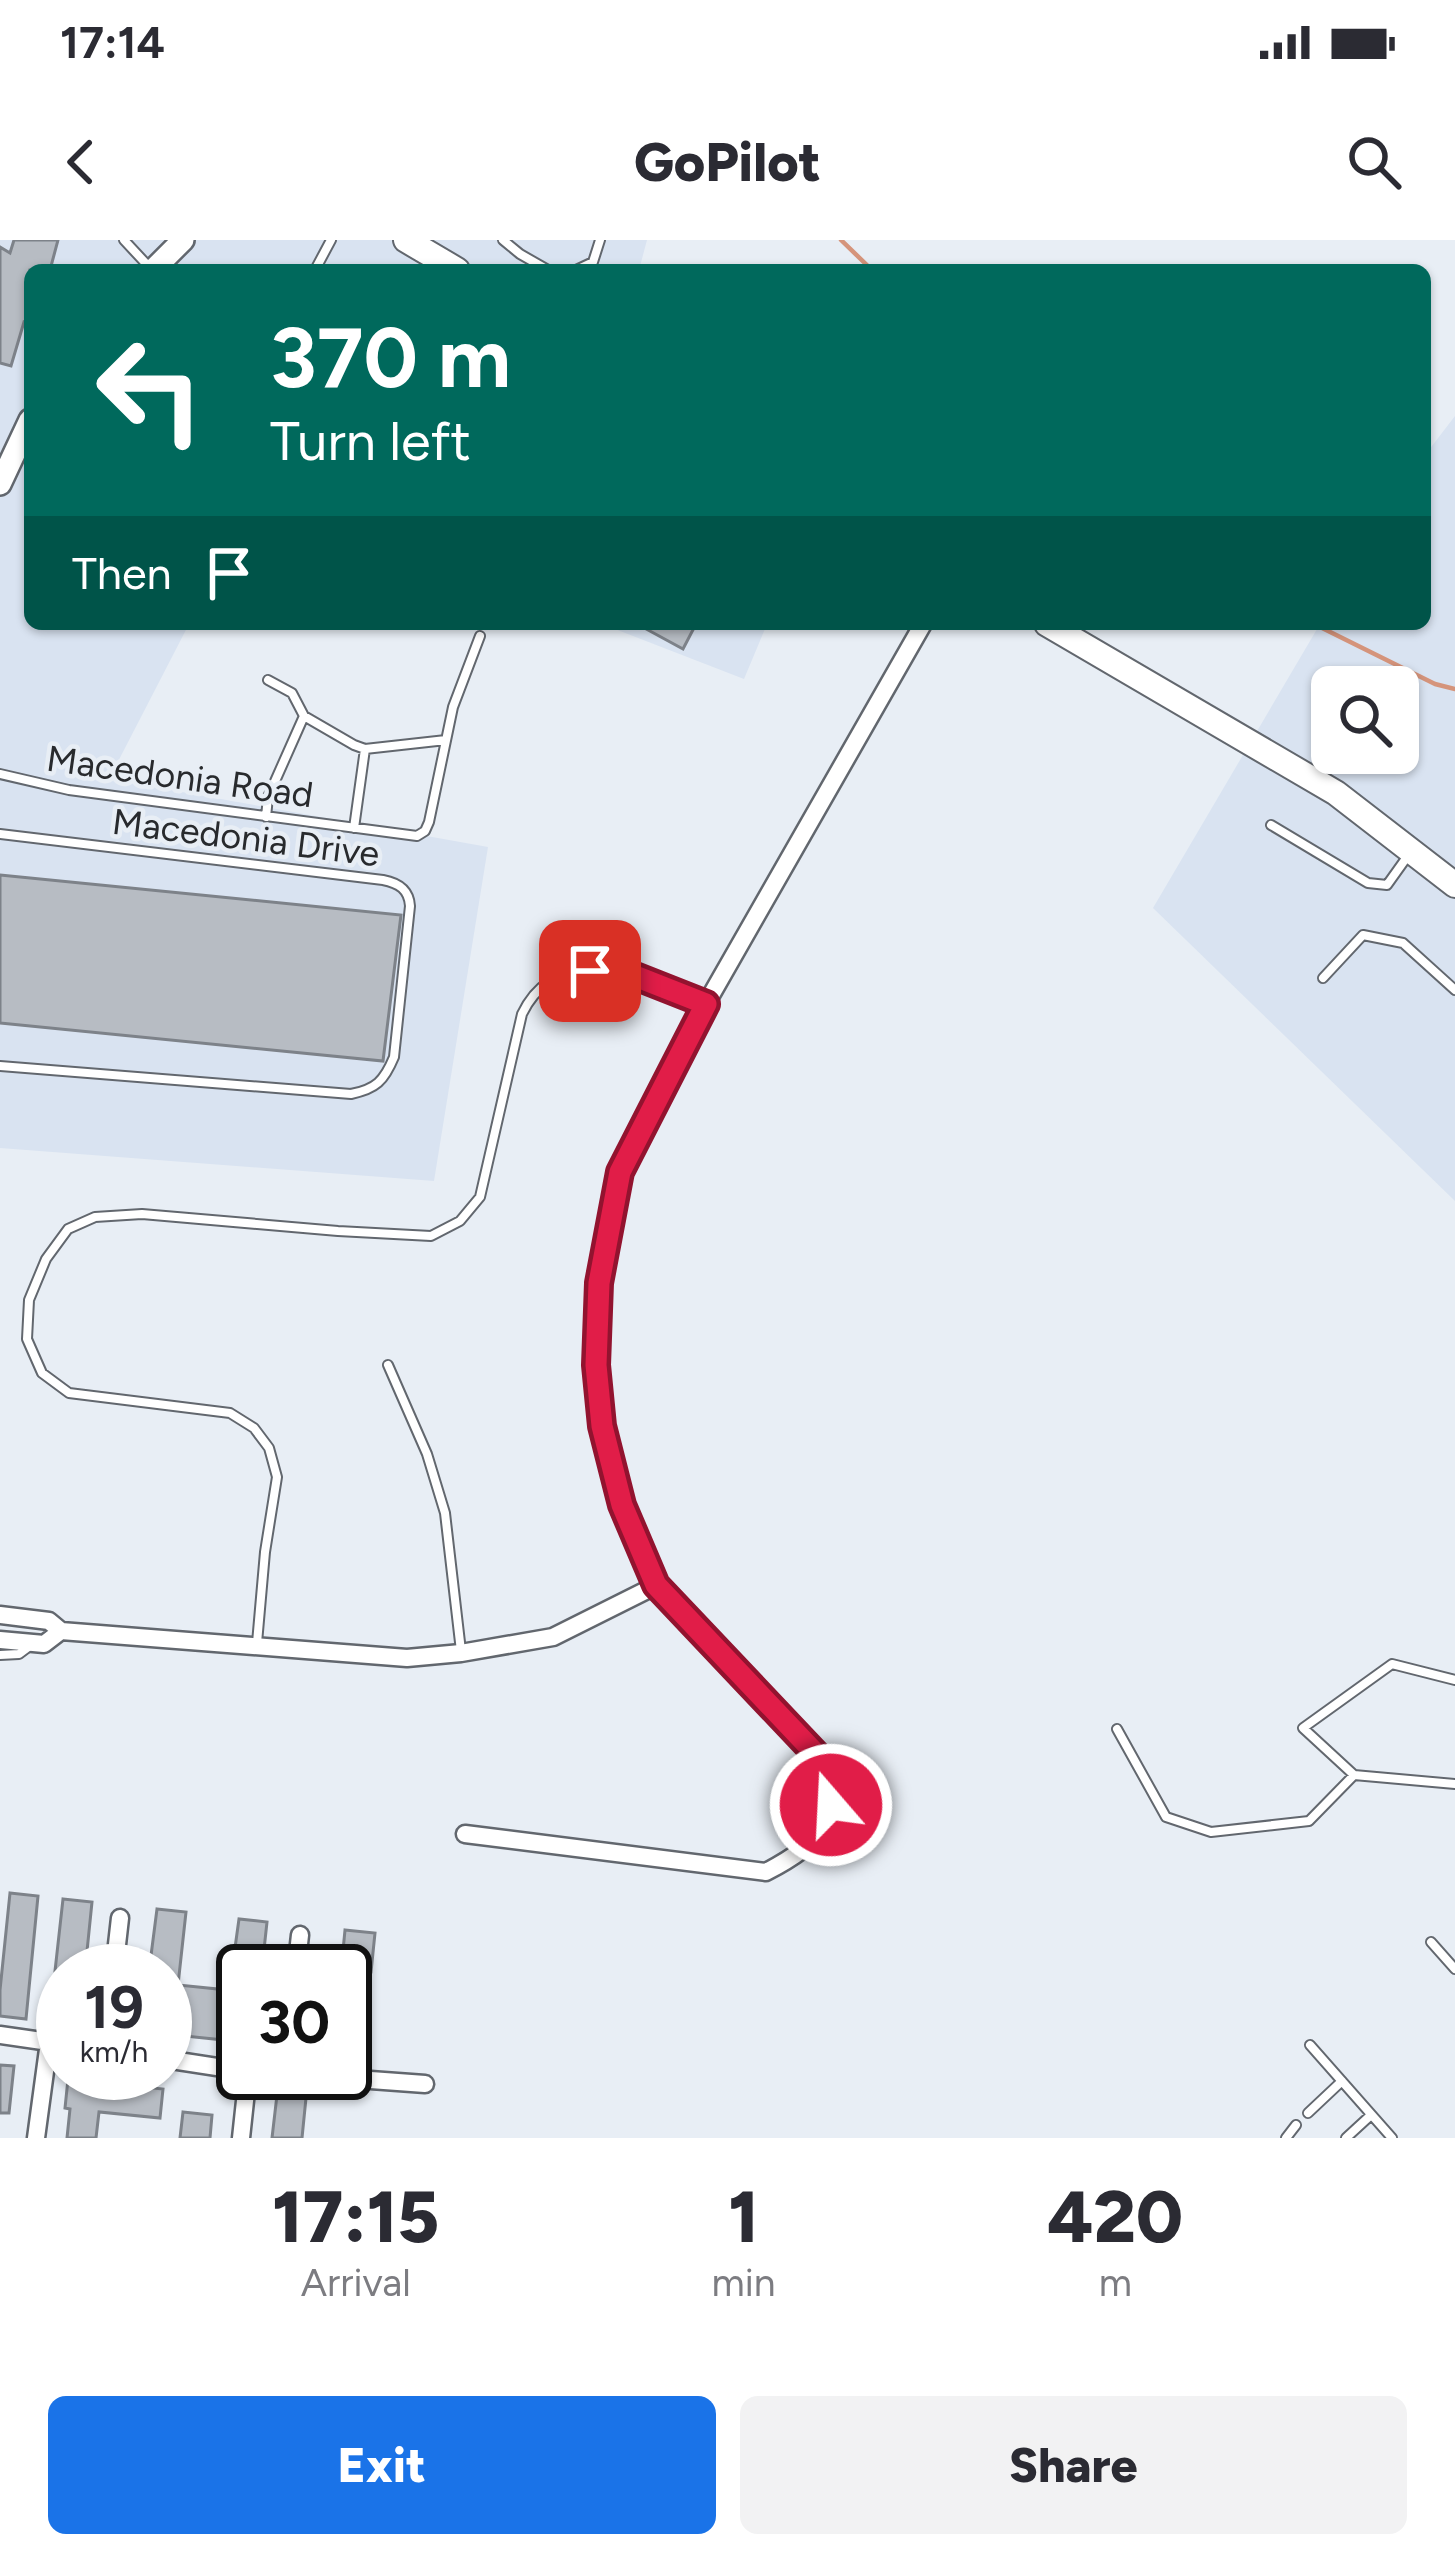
<!DOCTYPE html>
<html lang="en">
<head>
<meta charset="utf-8">
<style>
  :root { --surface:#fff; --page:#f2f2f3; --text:#2b2b33; --muted:#7c7c81; --accent:#1a73e8 }
  body { margin:0; font-family:Figtree,sans-serif; background:var(--page); color:var(--text); height:100vh; display:flex; flex-direction:column; font-size:45px; white-space:nowrap }
  * { box-sizing:border-box; margin:0 }
  p { font-size:39px; color:var(--muted) }
  .icon { flex:none; width:66px; height:66px; fill:none; stroke:currentColor; stroke-width:2; stroke-linecap:round; stroke-linejoin:round }
  .map { position:relative; height:1898px; overflow:hidden }
  .sheet { display:flex; flex-direction:column; background:var(--surface); flex:1 }
  .sheet>* { flex:none }
  .banner { position:absolute; left:24px; top:24px; width:1407px; height:366px; border-radius:18px; box-shadow:0 3px 9px #0004; background:#00695c; color:#fff; overflow:hidden }
  .buttons { position:absolute; left:1311px; top:426px; display:grid; gap:24px }
  .buttons a { display:grid; place-items:center; width:108px; height:108px; border-radius:18px; background:var(--surface); box-shadow:0 3px 9px #0004; font-size:60px }
  .speed { position:absolute; left:36px; top:1704px; display:flex; gap:24px; font-size:60px; font-weight:700; text-align:center }
  .speed>* { display:grid; place-content:center; width:156px; height:156px; border-radius:50%; background:var(--surface); box-shadow:0 3px 9px #0004; line-height:1 }
  .speed small { font-size:30px; font-weight:400 }
  .speed .limit { border:6px solid #111; border-radius:18px; background:#fff; color:#111 }
  .pin { position:absolute; display:grid; place-items:center; width:102px; height:102px; color:#fff; margin:-51px; border-radius:24px; box-shadow:0 6px 18px #0006 }
  .me { position:absolute; width:132px; margin:-66px; rotate:341deg; stroke-linejoin:round; filter:drop-shadow(0 0 9px #0008) }
  .turn { display:flex; align-items:center; gap:42px; height:252px; padding:0 48px; font-size:54px }
  .turn .icon { width:156px; height:156px; stroke-width:2.5 }
  .turn b { display:block; font-size:84px; line-height:102px }
  .then { display:flex; align-items:center; height:114px; padding:0 48px; background:#0003; gap:24px; font-size:45px }
  .eta { display:flex; justify-content:space-evenly; align-items:center; height:204px; text-align:center }
  .eta b { font-size:72px; font-weight:800; line-height:84px }
  .primary-button { display:flex; gap:24px; margin-top:auto; padding:24px 48px }
  .primary-button a { flex:1; height:138px; border-radius:18px; background:var(--accent); color:#fff; font-size:48px; font-weight:800; line-height:138px; text-align:center }
  .primary-button a+a { background:var(--page); color:var(--text) }
  .status { display:flex; justify-content:space-between; align-items:center; height:84px; padding:0 60px; background:var(--surface); direction:ltr }
  .status svg { height:33px; fill:currentColor }
  header { display:flex; justify-content:space-between; align-items:center; height:156px; padding:0 48px; background:var(--surface); font-size:54px; font-weight:800 }
  .map>svg:first-child { display:block }
  .built { fill:#d9e3f1; fill-rule:evenodd }
  .lines { fill:none; stroke-linecap:round; stroke-linejoin:round }
  .stream { stroke:#d5947b; stroke-width:4.5 }
  .building { fill:#b7bcc3; stroke:#7d8289; stroke-width:3 }
  .service-casing { stroke:#62676e; stroke-width:12 }
  .minor-casing { stroke:#62676e; stroke-width:21 }
  .tertiary-casing { stroke:#62676e; stroke-width:26 }
  .secondary-casing { stroke:#62676e; stroke-width:28 }
  .service { stroke:#fff; stroke-width:8 }
  .minor { stroke:#fff; stroke-width:16 }
  .tertiary { stroke:#fff; stroke-width:21 }
  .secondary { stroke:#fff; stroke-width:24 }
  .route-casing { stroke:#92132f; stroke-width:30 }
  .route { stroke:#e11d48; stroke-width:21 }
  .labels { text-anchor:middle; stroke-width:9; stroke-linejoin:round; paint-order:stroke }
  .street-label { font-size:36px; fill:#282a2d; stroke:#e8eef5 }
</style>
</head>
<body>
<div class="status"><b>17:14</b><svg viewBox="0 0 49 12"><path d="M0 12V9h3v3zM5 12V6h3v6zM10 12V3h3v9zM15 12V0h3v12zM26 1h20v11H26zM47 4h2v5h-2z"/></svg></div>
<header><svg class="icon" aria-label="back" viewBox="0 0 24 24"><path d="M15 5l-7 7 7 7"/></svg>GoPilot<svg class="icon" aria-label="search" viewBox="0 0 24 24"><circle cx="10" cy="10" r="6"/><path d="M15 15l6 6"/></svg></header>
<div class="map">
<svg width="1455" height="1898" viewBox="0 0 1455 1898">
  <rect width="100%" height="100%" fill="#e8eef5"/>
  <path class="built" d="M 0,0 L 647,0 L 639,30 L 30,30 L 30,384 L 189,384 L 109,539 L 488,607 L 434,941 L 0,908 Z
    M 1455,176 L 1455,961 L 1153,668 L 1320,384 L 1425,384 L 1425,215 ZM 1332,447 L 1398,447 L 1398,513 L 1332,513 Z
    M 602,384 L 767,384 L 744,439 Z"/>
  <g class="lines">
    <path class="stream" d="M 841,0 L 872,30
      M 1314,384 L 1435,444 L 1455,449"/>
  </g>
  <path class="building" d="M 14,0 L 58,0 L 50,30 L 30,30 L 30,84 L 24,82 L 11,126 L 0,123 L 0,7 L 10,13 Z
    M 637,384 L 696,384 L 683,409 Z
    M 0,635 L 401,675 L 383,821 L 0,783 Z
    M 10,1653 L 38,1656 L 26,1779 L 0,1776 L 0,1750 Z
    M 63,1659 L 92,1662 L 85,1731 L 55,1731 Z
    M 157,1669 L 186,1672 L 178,1745 L 218,1749 L 221,1713 L 234,1715 L 239,1679 L 267,1682 L 263,1719 L 249,1718 L 248,1731 L 243,1731 L 243,1753 L 229,1752 L 224,1800 L 165,1794 L 165,1731 L 149,1731 Z
    M 345,1690 L 375,1693 L 371,1732 L 365,1732 L 361,1769 L 357,1769 L 354,1797 L 345,1796 L 345,1731 L 341,1731 Z
    M 0,1825 L 14,1826 L 9,1873 L 0,1873 Z
    M 68,1839 L 163,1849 L 160,1878 L 99,1872 L 96,1898 L 67,1898 L 70,1869 L 65,1868 Z
    M 277,1855 L 306,1858 L 302,1898 L 272,1898 Z
    M 183,1872 L 212,1875 L 210,1898 L 180,1898 Z"/>
  <g class="lines">
    <defs>
      <path id="service" d="M 124,0 L 151,29
        M 503,0 L 520,14 L 548,30
        M 315,30 L 331,0
        M 576,30 L 593,22 L 600,0
        M 304,476 L 354,505 L 365,509 L 446,500
        M 0,534 L 69,550 L 417,596 L 425,591 L 429,582 L 453,467 L 480,396
        M 266,577 L 268,557 L 304,476 L 292,453 L 268,440
        M 1271,585 L 1368,643 L 1387,645 L 1407,617
        M 354,588 L 365,509
        M 0,594 L 383,640 C 399,643 409,650 410,666 L 394,817 C 384,841 376,849 351,854 L 0,826
        M 1323,738 L 1363,695 L 1403,703 L 1455,750
        M 388,1125 L 427,1214 L 445,1273 L 461,1411
        M 257,1403 L 265,1312 L 277,1237 L 269,1208 L 254,1188 L 230,1173 L 69,1153 L 42,1133 L 27,1099 L 29,1060 L 46,1019 L 68,989 L 95,977 L 142,974 L 338,991 L 431,996 L 460,981 L 480,957 L 522,774 C 558,698 646,741 705,764
        M 0,1415 L 19,1414 L 31,1405
        M 1455,1440 L 1392,1424 L 1303,1488 L 1354,1535 L 1455,1544
        M 1117,1489 L 1166,1577 L 1211,1592 L 1309,1581 L 1354,1535
        M 1431,1702 L 1455,1729
        M 1310,1805 L 1392,1898
        M 1308,1873 L 1342,1841
        M 1286,1898 L 1296,1885
        M 1346,1898 L 1371,1875"/>
      <path id="minor" d="M 657,1345 L 622,1265 L 602,1186 L 596,1125 L 599,1043 L 620,931 L 706,764 L 923,384
        M 0,1375 L 49,1381 L 61,1391 L 407,1418 L 461,1413 L 553,1397 L 657,1345 L 815,1513 C 852,1574 820,1604 766,1632 L 465,1594
        M 0,1400 L 44,1404 L 61,1391
        M 114,1731 L 120,1678
        M 296,1731 L 300,1695
        M 0,1795 L 63,1804
        M 165,1819 L 243,1831
        M 275,1833 L 425,1844
        M 36,1898 L 49,1802
        M 241,1898 L 248,1833"/>
      <path id="tertiary" d="M 153,30 L 183,0
        M 0,244 L 30,180"/>
      <path id="secondary" d="M 406,0 L 457,30
        M 1047,384 L 1336,553 L 1455,645"/>
    </defs>
    <use href="#service" class="service-casing"/>
    <use href="#minor" class="minor-casing"/>
    <use href="#tertiary" class="tertiary-casing"/>
    <use href="#secondary" class="secondary-casing"/>
    <use href="#service" class="service"/>
    <use href="#minor" class="minor"/>
    <use href="#tertiary" class="tertiary"/>
    <use href="#secondary" class="secondary"/>
  </g>
  <g class="lines">
    <defs>
      <path id="route" d="M 590,731 L 635,736 L 706,764 L 620,932 L 599,1043 L 596,1125 L 602,1186 L 622,1265 L 656,1345 L 815,1513 L 828,1535 L 831,1565"/>
    </defs>
    <use href="#route" class="route-casing"/>
    <use href="#route" class="route"/>
  </g>
  <g class="labels">
    <g class="street-label">
      <text transform="translate(180 536) rotate(8)" y="13">Macedonia Road</text>
      <text transform="translate(246 597) rotate(7)" y="13">Macedonia Drive</text>
    </g>
  </g>
</svg>
<div class="buttons">
<a><svg class="icon" aria-label="search" viewBox="0 0 24 24"><circle cx="10" cy="10" r="6"/><path d="M15 15l6 6"/></svg></a>
</div>
<div class="speed"><div>19<small>km/h</small></div><div class="limit">30</div></div>
<div class="pin" style="left:590px;top:731px;background:#d93025"><svg class="icon" aria-label="arrive" viewBox="0 0 24 24"><path d="M6 21V4h12l-3 4 3 4H6"/></svg></div>
<svg class="me" style="left:831px;top:1565px" viewBox="-20 -20 40 40"><circle r="17" fill="#e11d48" stroke="#fff" stroke-width="3"/><path d="M0-11L8 9 0 5-8 9z" fill="#fff"/></svg>
<div class="banner">
<div class="turn"><svg class="icon" aria-label="left" viewBox="0 0 24 24"><path d="M17 20v-9H6M10 6l-5 5 5 5"/></svg><div><b>370 m</b>Turn left</div></div>
<div class="then">Then<svg class="icon" aria-label="arrive" viewBox="0 0 24 24"><path d="M6 21V4h12l-3 4 3 4H6"/></svg></div>
</div>
</div>
<section class="sheet">
<div class="eta">
<div><b>17:15</b><p>Arrival</p></div>
<div><b>1</b><p>min</p></div>
<div><b>420</b><p>m</p></div>
</div>
<div class="primary-button"><a>Exit</a><a>Share</a></div>
</section>
</body>
</html>
